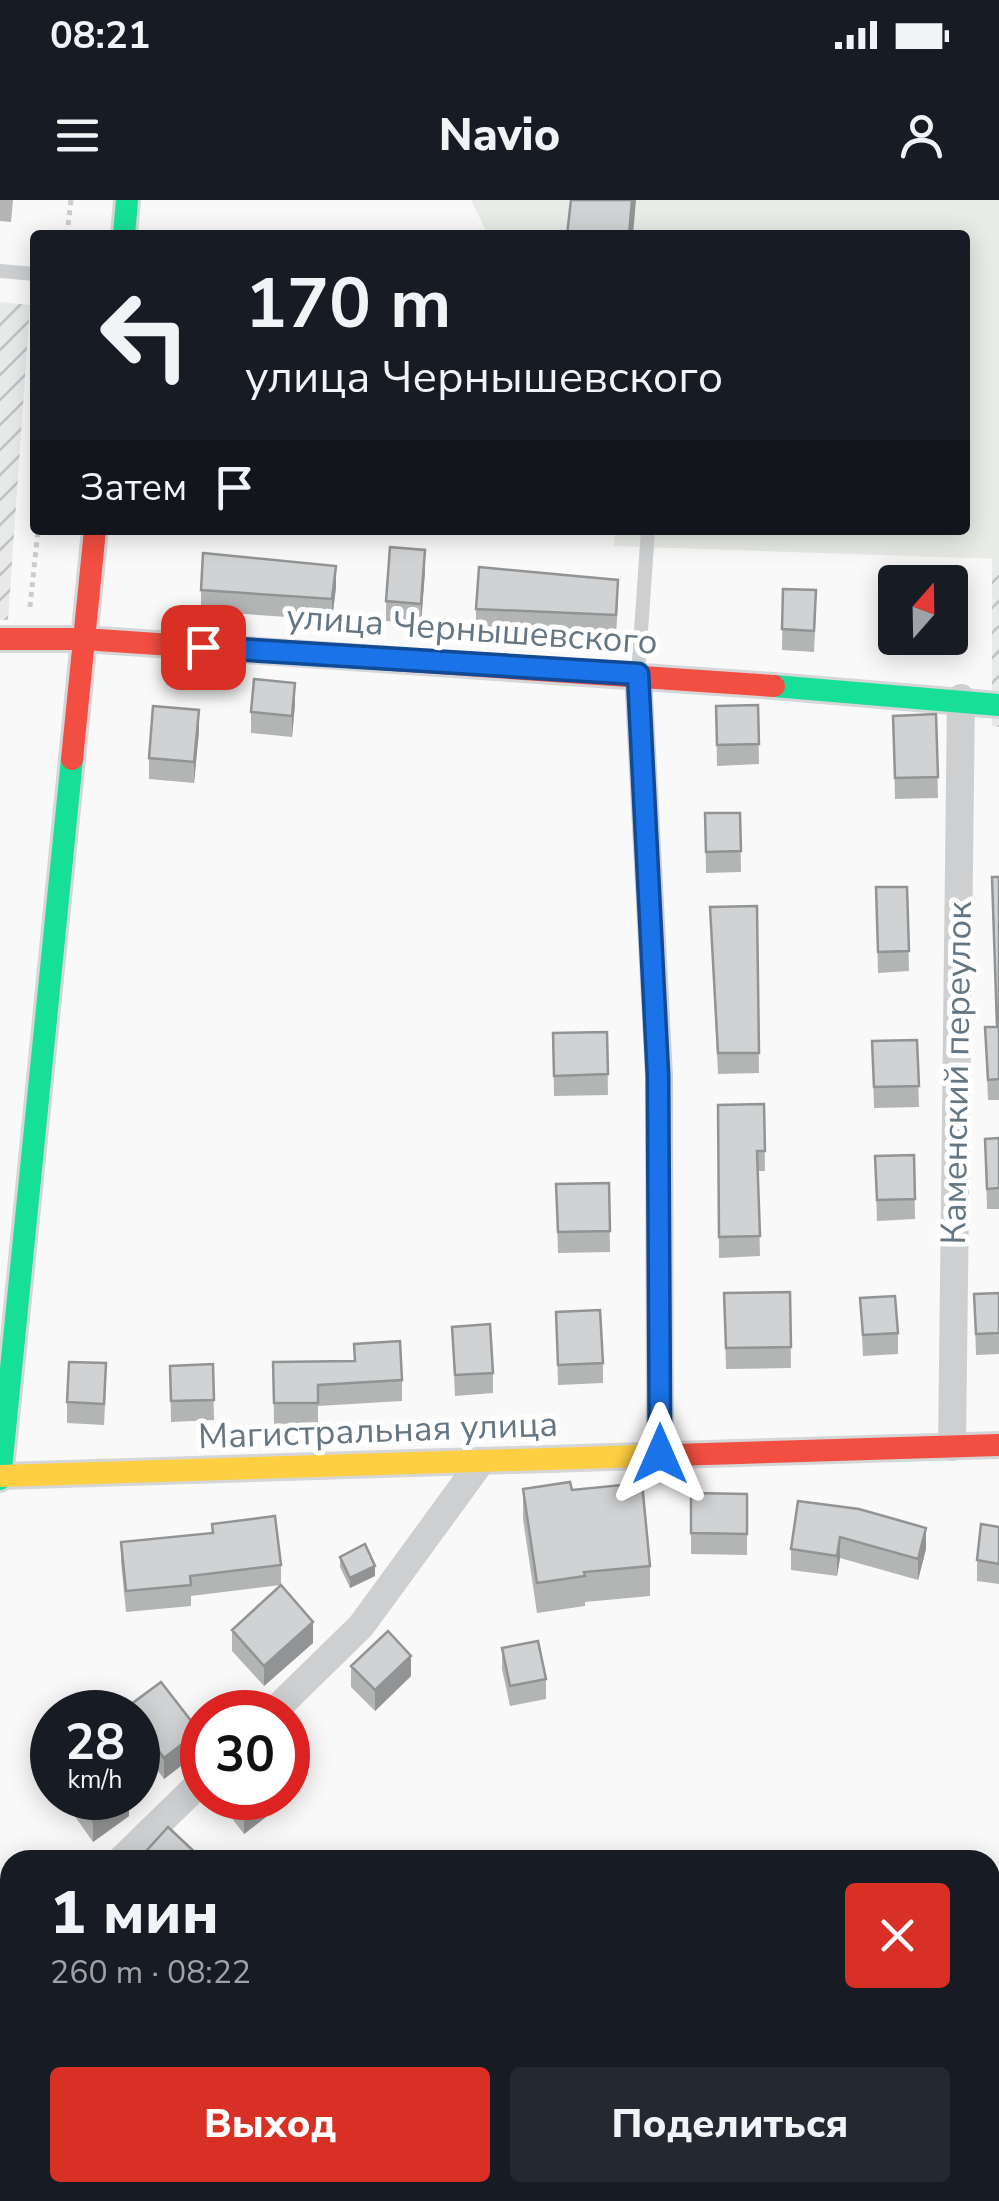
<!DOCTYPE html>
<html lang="ru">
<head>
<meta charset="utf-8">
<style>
  :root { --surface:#171b24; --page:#242831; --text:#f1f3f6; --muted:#9ea1a6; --accent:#d93025 }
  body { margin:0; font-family:"Nunito Sans",sans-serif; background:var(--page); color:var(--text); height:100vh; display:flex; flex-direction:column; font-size:38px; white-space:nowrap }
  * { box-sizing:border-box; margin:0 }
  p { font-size:32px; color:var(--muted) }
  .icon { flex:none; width:55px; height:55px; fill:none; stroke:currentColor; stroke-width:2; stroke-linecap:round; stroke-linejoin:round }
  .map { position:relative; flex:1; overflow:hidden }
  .drawer { position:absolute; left:0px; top:1650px; width:1000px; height:352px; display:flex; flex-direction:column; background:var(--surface); border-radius:30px 30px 0 0; box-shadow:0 5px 25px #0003 }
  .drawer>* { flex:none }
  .top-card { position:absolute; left:30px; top:30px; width:940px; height:305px; border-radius:10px; box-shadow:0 5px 25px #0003; background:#171b24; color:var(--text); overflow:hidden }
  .needle { width:65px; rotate:20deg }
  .controls { position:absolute; left:878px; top:365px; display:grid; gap:20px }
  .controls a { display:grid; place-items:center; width:90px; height:90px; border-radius:10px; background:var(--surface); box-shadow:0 5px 25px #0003; font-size:50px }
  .speed { position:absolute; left:30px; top:1490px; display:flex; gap:20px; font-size:50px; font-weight:700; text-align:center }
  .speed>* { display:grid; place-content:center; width:130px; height:130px; border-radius:50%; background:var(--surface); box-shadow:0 5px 25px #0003; line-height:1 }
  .speed small { font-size:25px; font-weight:400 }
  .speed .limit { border:15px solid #d22; background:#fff; color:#111 }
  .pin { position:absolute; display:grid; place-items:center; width:85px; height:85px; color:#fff; margin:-42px; border-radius:20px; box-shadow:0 5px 15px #0006 }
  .me { position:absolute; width:110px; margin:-55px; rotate:0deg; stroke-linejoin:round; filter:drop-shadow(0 0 8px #0008) }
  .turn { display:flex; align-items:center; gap:35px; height:210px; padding:0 50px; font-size:45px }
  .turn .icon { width:130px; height:130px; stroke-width:2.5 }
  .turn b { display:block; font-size:70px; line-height:85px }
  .then { display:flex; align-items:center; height:95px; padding:0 50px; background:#0003; gap:20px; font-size:38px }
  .round { display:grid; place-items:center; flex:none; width:105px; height:105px; border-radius:10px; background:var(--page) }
  .headline { display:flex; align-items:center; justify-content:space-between; height:170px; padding:0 50px }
  h1 { font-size:60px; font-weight:800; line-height:75px }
  .button { display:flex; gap:20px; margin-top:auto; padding:20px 50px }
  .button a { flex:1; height:115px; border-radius:10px; background:var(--accent); color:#fff; font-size:40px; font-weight:800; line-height:115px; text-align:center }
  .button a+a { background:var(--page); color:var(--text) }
  .status { display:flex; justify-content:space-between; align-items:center; height:70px; padding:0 50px; background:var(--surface); direction:ltr }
  .status svg { height:28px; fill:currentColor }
  header { display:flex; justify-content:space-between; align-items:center; height:130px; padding:0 50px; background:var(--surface); font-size:45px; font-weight:800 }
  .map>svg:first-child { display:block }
  .industrial { fill:url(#industrial-furrows) }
  .pitch { fill:#e8ebe6 }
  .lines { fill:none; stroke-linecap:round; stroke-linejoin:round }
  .fast-casing { stroke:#d5d6d7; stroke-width:28 }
  .slow-casing { stroke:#d5d6d7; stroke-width:28 }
  .jam-casing { stroke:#d5d6d7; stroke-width:28 }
  .path { stroke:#cbcccd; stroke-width:5; stroke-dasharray:5 5; stroke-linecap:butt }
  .lane { stroke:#cecfd0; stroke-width:14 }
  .street { stroke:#cecfd0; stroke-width:28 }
  .fast { stroke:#16e098; stroke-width:22 }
  .slow { stroke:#ffcf43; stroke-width:22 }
  .jam { stroke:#f24e42; stroke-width:22 }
  .wall { fill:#b3b5b5 }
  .shaded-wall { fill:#929394 }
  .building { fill:#d0d2d3; stroke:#929394; stroke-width:2.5 }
  .route-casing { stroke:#114b97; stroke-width:25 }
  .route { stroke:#1a73e8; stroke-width:18 }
  .labels { text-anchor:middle; stroke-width:10; stroke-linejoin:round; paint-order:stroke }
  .street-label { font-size:35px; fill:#657683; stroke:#fff }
</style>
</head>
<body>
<div class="status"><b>08:21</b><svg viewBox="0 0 49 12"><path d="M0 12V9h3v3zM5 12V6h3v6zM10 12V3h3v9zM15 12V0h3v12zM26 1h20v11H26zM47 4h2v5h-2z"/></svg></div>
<header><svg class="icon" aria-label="menu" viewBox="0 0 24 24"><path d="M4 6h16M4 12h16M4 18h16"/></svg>Navio<svg class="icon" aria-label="person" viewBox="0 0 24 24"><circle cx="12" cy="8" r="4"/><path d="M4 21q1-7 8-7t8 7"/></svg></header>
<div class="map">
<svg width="999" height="2001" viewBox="0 0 999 2001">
  <defs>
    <pattern id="industrial-furrows" width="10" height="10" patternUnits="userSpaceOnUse" patternTransform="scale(2.5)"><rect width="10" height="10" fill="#e8e9e9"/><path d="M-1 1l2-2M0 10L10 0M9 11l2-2" fill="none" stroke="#c0c1c2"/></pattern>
  </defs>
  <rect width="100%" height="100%" fill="#f9f9f9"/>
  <path class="industrial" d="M 0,102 L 30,105 L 8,420 L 0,420 Z
    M 992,359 L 999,359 L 999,527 L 992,526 Z"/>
  <path class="pitch" d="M 471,0 L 999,0 L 999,359 L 614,346 L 615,330 L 965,330 L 965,35 L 488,35 Z"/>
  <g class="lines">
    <defs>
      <path id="fast" d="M 124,35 L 127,0
        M 774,486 L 999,505
        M 0,1279 L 72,559"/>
      <path id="slow" d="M 0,1276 L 673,1255"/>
      <path id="jam" d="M 0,439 L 84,439 L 774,486
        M 72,559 L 95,330
        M 673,1255 L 999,1245"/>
    </defs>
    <use href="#fast" class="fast-casing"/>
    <use href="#slow" class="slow-casing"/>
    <use href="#jam" class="jam-casing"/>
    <path class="path" d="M 67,35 L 71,0
      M 30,407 L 38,330"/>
    <path class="lane" d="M 0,71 L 35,74
      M 638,474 L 648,330"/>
    <path class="street" d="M 638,475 L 659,876 L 660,1254
      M 952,1247 L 961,498
      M 273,1512 L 361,1426 L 480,1263
      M 121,1660 L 202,1581
      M 0,1794 L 10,1779"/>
    <use href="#fast" class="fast"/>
    <use href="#slow" class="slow"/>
    <use href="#jam" class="jam"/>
  </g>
  <path class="wall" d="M 0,0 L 13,0 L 11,22 L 0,21 Z
    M 425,371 L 421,424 L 386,421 L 386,401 Z
    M 893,380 L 895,382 L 895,438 L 938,438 L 938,443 L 893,443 Z
    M 336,387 L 332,420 L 201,411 L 201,390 Z
    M 783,389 L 816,411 L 814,452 L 782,450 Z
    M 618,401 L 616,436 L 476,430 L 476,409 Z
    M 295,504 L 292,537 L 251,533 L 251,512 Z
    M 758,505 L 759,564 L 717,566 L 716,506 Z
    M 936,514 L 938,598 L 895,599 L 893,516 Z
    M 199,531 L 194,583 L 149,579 L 149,558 Z
    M 705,613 L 740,613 L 741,672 L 706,673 Z
    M 999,677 L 999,900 L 988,900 L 985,827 L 996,827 Z
    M 876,687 L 907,687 L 909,771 L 878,773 Z
    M 757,706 L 759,873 L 718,874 L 710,707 Z
    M 607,832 L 608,895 L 554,896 L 553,833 Z
    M 917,840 L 919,907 L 874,908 L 872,841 Z
    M 764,904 L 765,971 L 758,971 L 760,1056 L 719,1058 L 718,905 Z
    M 999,938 L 999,1009 L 987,1009 L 985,939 Z
    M 914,955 L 915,1019 L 877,1021 L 875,956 Z
    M 609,983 L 610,1052 L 558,1053 L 556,984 Z
    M 790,1092 L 791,1168 L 726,1169 L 724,1093 Z
    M 999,1093 L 999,1154 L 976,1155 L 974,1094 Z
    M 860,1098 L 898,1133 L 898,1154 L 863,1156 Z
    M 556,1112 L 603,1163 L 603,1183 L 558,1185 Z
    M 452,1127 L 493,1173 L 493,1193 L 455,1196 Z
    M 354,1144 L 402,1180 L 402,1201 L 318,1206 L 318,1223 L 274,1224 L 273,1162 L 354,1161 Z
    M 213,1164 L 214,1220 L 171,1222 L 170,1166 Z
    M 106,1184 L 104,1225 L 67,1223 L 67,1202 Z
    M 523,1289 L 572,1290 L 650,1366 L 650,1396 L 585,1402 L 585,1406 L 537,1413 L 523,1319 Z
    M 691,1293 L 747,1294 L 747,1355 L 691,1354 Z
    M 798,1301 L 926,1349 L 918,1380 L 840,1358 L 837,1376 L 791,1370 L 791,1349 Z
    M 212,1324 L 281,1365 L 281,1385 L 191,1396 L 191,1406 L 126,1412 L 121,1362 L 121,1342 L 212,1333 Z
    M 999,1327 L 999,1384 L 977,1381 L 977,1360 Z
    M 340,1357 L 375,1376 L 350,1388 L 340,1367 Z
    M 232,1430 L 313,1443 L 264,1486 L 232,1451 Z
    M 502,1448 L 546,1479 L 546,1499 L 510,1506 L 502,1469 Z
    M 351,1466 L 411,1476 L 375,1511 L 351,1487 Z
    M 161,1482 L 199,1531 L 199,1552 L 164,1579 L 138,1544 L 138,1512 L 126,1512 L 126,1508 Z
    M 62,1598 L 129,1598 L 129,1616 L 93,1642 Z
    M 220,1598 L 275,1598 L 275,1610 L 244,1634 L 220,1603 Z
    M 10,1904 L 10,1975 L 0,1961 L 0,1912 Z"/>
  <path class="shaded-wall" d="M 632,0 L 636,0 L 633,35 L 629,35 Z
    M 425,350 L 425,371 L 421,424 L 421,404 Z
    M 336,366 L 336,387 L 332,420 L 332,399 Z
    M 295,483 L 295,504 L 292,537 L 292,516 Z
    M 199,510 L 199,531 L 194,583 L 194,562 Z
    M 926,1328 L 926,1349 L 918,1380 L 918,1359 Z
    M 840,1337 L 840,1358 L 837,1376 L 837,1356 Z
    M 375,1366 L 375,1376 L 350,1388 L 350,1378 Z
    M 313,1422 L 313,1443 L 264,1486 L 264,1466 Z
    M 411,1456 L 411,1476 L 375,1511 L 375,1490 Z
    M 199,1531 L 199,1552 L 164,1579 L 164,1558 Z
    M 126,1598 L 129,1598 L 129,1616 L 93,1642 L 93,1621 Z
    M 265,1598 L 275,1598 L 275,1610 L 244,1634 L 244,1613 Z"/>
  <path class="building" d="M 571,0 L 632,0 L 629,35 L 567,35 Z
    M 390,347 L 425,350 L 421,404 L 386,401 Z
    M 203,353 L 336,366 L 332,399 L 201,390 Z
    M 479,367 L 618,380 L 616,415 L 476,409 Z
    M 893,380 L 938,380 L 938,382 L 895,382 L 895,422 L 893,422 Z
    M 783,389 L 816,390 L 814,431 L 782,429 Z
    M 254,479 L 295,483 L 292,516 L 251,512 Z
    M 758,505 L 759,544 L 717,545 L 716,506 Z
    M 153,506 L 199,510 L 194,562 L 149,558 Z
    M 936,514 L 938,577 L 895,578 L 893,516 Z
    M 705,613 L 740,613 L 741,651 L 706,652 Z
    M 992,677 L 999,677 L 999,879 L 988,880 L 985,827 L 997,827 Z
    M 876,687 L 907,687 L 909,751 L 878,752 Z
    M 757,706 L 759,853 L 718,853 L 710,707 Z
    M 607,832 L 608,874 L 554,876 L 553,833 Z
    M 917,840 L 919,886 L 874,887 L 872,841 Z
    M 764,904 L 765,951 L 757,951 L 760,1036 L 719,1037 L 718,905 Z
    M 999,938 L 999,988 L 987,989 L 985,939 Z
    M 914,955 L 915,999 L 877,1000 L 875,956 Z
    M 609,983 L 610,1031 L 558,1032 L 556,984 Z
    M 790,1092 L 791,1147 L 726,1148 L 724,1093 Z
    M 999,1093 L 999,1133 L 976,1134 L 974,1094 Z
    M 895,1096 L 898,1133 L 863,1135 L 860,1098 Z
    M 600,1110 L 603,1163 L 558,1165 L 556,1112 Z
    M 490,1124 L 493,1173 L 455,1175 L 452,1127 Z
    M 400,1141 L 402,1180 L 318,1185 L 318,1203 L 274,1203 L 273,1162 L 355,1161 L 354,1144 Z
    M 69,1162 L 106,1163 L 104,1204 L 67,1202 Z
    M 213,1164 L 214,1200 L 171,1201 L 170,1166 Z
    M 570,1282 L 572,1290 L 642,1283 L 650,1366 L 584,1372 L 585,1376 L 537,1383 L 523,1289 Z
    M 691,1293 L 747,1294 L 747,1334 L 691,1333 Z
    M 798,1301 L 859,1309 L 926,1328 L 918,1359 L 840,1337 L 837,1356 L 791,1349 Z
    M 275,1316 L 281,1365 L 190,1376 L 191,1385 L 126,1391 L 121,1342 L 213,1333 L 212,1324 Z
    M 981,1324 L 999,1327 L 999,1364 L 977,1360 Z
    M 365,1344 L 375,1366 L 350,1378 L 340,1357 Z
    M 281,1385 L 313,1422 L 264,1466 L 232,1430 Z
    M 388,1431 L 411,1456 L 375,1490 L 351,1466 Z
    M 538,1441 L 546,1479 L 510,1486 L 502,1448 Z
    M 161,1482 L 199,1531 L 164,1558 L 138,1523 L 138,1512 L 130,1512 L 126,1508 Z
    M 76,1598 L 126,1598 L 93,1621 Z
    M 232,1598 L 265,1598 L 244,1613 Z
    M 168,1627 L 200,1657 L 197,1660 L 138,1660 Z
    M 10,1904 L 10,1954 L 0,1940 L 0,1912 Z"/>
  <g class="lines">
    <defs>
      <path id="route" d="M 203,447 L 638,474 L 658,876 L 660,1254"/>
    </defs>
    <use href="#route" class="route-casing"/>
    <use href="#route" class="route"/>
  </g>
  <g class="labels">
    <g class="street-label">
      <text transform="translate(472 429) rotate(4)" y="12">улица Чернышевского</text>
      <text transform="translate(956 873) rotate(-89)" y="12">Каменский переулок</text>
      <text transform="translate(378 1230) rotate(-2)" y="12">Магистральная улица</text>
    </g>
  </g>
</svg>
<div class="controls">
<a><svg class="needle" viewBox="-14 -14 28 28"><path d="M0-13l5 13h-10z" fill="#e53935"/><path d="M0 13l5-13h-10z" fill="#9ea1a6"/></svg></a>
</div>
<div class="speed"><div>28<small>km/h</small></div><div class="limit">30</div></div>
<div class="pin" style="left:203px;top:447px;background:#d93025"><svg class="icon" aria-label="arrive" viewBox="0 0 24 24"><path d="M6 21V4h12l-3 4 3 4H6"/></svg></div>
<svg class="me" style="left:660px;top:1254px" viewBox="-20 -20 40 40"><path d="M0-17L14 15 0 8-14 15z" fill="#1a73e8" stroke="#fff" stroke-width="4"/></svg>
<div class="top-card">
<div class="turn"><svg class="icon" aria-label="left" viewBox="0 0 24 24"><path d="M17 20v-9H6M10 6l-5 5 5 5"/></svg><div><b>170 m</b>улица Чернышевского</div></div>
<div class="then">Затем<svg class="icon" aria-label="arrive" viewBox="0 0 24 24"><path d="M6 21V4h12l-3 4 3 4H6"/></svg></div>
</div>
<section class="drawer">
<div class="headline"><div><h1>1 мин</h1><p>260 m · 08:22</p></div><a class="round" style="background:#d93025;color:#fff"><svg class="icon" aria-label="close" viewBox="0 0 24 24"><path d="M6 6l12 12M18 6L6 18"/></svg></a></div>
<div class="button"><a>Выход</a><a>Поделиться</a></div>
</section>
</div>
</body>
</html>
